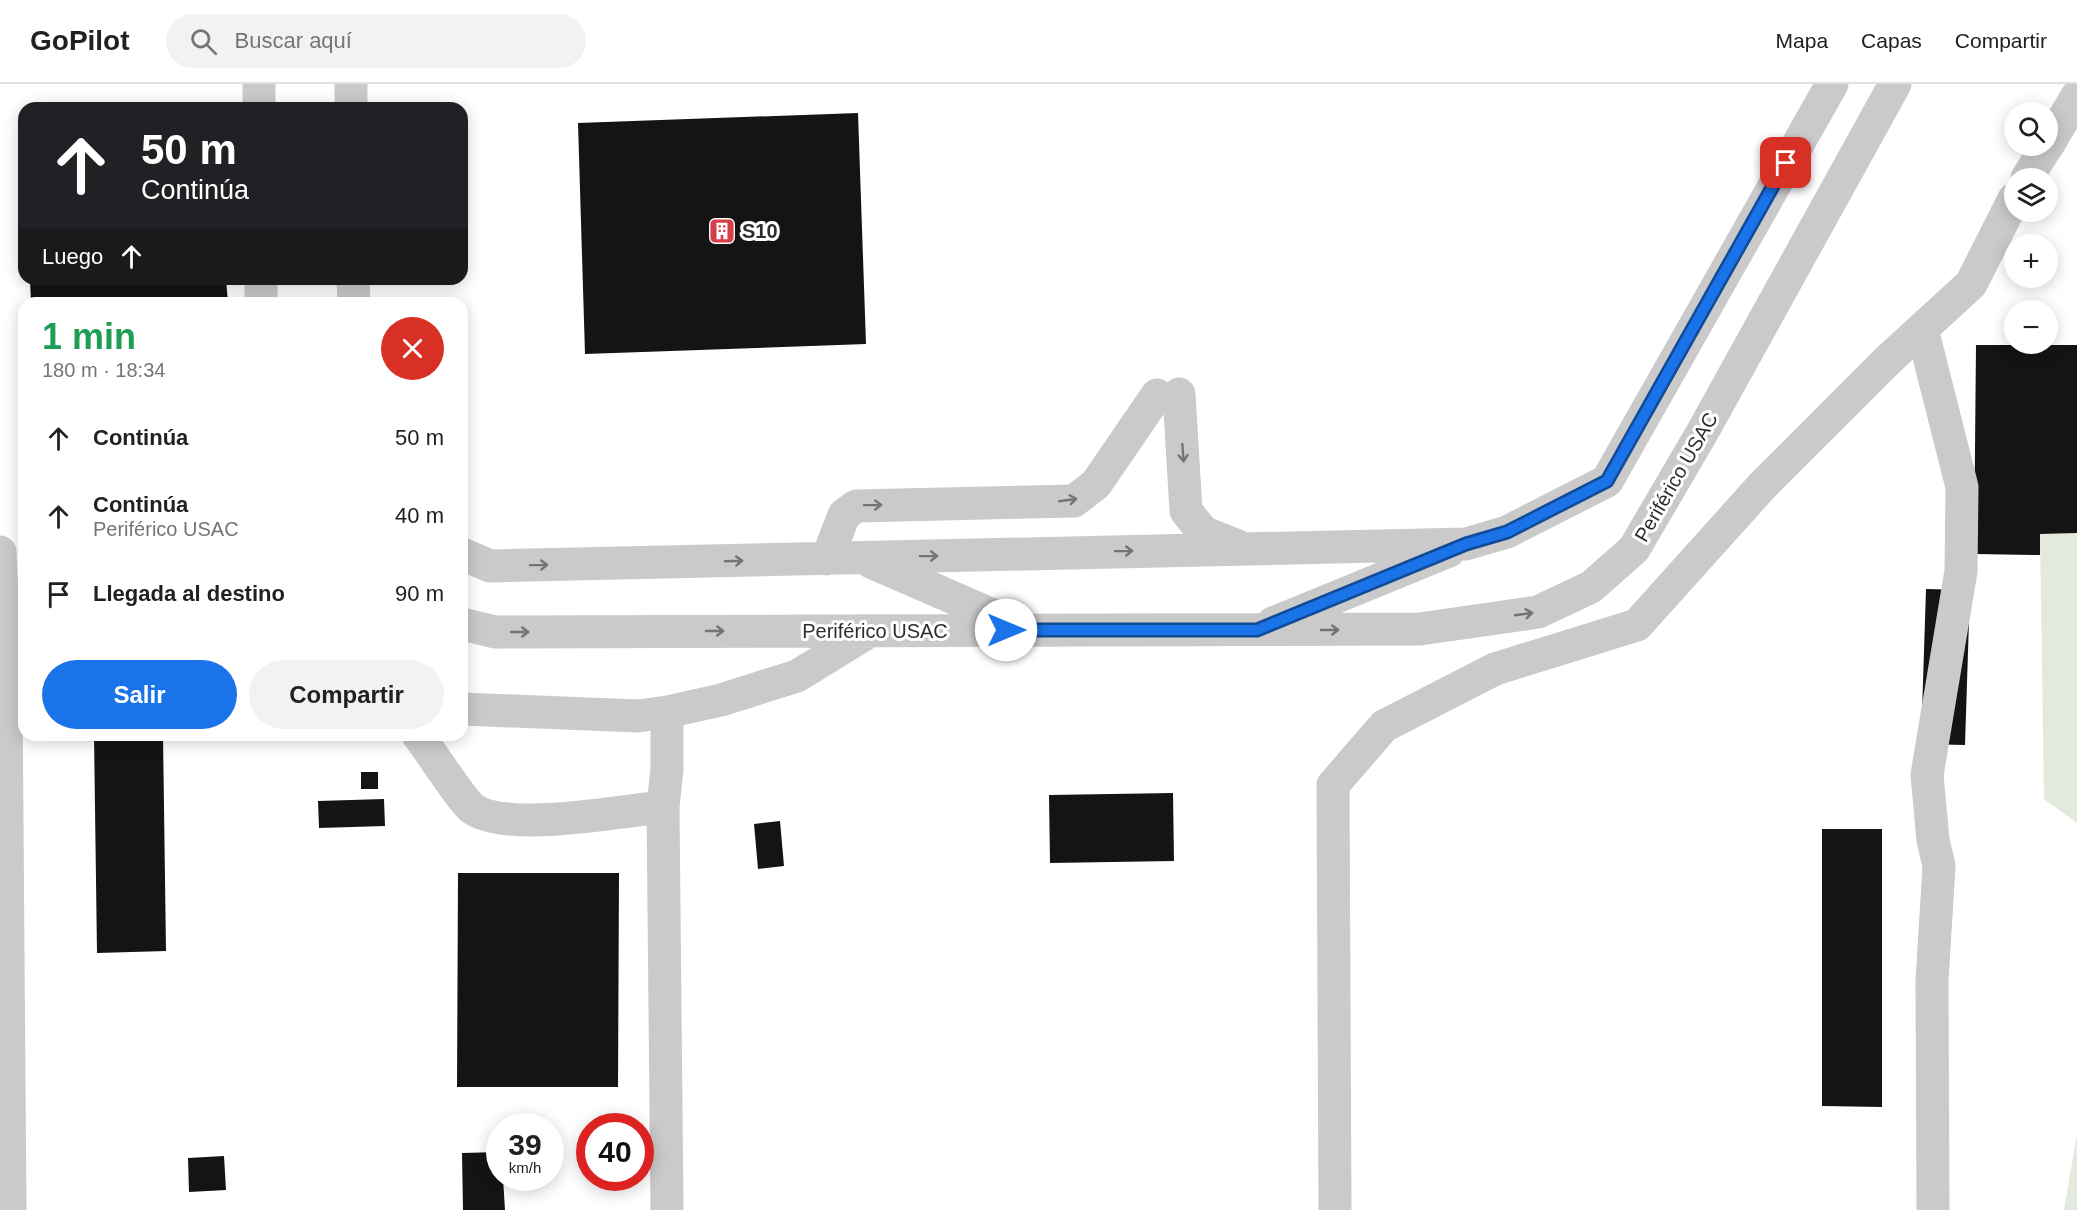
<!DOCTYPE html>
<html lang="es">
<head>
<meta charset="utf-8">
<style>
  :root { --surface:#fff; --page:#f2f2f2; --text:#202124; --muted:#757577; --line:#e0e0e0; --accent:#1a73e8 }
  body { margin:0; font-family:Arial,sans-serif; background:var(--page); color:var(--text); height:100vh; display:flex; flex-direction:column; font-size:22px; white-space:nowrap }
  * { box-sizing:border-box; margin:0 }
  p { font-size:20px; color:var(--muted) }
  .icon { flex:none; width:33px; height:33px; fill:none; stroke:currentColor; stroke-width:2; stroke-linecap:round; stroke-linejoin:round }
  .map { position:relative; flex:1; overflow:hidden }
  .side { position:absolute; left:18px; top:213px; width:450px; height:444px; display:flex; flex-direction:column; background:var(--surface); border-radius:18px; box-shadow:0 3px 15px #0003 }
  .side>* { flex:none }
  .guide { position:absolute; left:18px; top:18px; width:450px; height:183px; border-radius:18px; box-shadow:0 3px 15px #0003; background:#202124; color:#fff; overflow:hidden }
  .fabs { position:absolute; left:2004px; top:18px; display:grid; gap:12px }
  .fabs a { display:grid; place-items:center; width:54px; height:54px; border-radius:50%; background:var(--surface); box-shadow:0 3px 15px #0003; font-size:30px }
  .speed { position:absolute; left:486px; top:1029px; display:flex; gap:12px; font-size:30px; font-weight:700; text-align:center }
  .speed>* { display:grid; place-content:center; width:78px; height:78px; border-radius:50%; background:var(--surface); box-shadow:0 3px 15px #0003; line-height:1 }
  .speed small { font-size:15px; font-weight:400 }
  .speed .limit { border:9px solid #d22; background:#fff; color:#111 }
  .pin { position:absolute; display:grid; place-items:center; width:51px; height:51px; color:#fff; margin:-26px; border-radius:12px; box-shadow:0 3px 9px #0006 }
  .me { position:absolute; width:66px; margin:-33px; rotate:90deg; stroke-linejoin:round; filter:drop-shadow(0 0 4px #0008) }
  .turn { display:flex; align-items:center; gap:21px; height:126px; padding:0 24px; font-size:27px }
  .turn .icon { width:78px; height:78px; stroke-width:2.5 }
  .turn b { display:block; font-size:42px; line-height:51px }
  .then { display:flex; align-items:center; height:57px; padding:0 24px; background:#0003; gap:12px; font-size:22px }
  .round { display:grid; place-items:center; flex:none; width:63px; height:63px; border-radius:32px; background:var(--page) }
  .summary { display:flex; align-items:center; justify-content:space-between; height:102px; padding:0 24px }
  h1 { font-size:36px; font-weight:700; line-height:45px; color:#1e9e55 }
  .button { display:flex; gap:12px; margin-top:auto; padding:12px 24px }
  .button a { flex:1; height:69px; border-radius:36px; background:var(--accent); color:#fff; font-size:24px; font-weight:700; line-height:69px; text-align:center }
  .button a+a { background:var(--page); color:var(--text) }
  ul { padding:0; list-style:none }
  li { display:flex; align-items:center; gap:18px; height:78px; padding:0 24px }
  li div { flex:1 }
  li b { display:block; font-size:22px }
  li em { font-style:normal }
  header { display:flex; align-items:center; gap:36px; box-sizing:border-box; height:84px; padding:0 30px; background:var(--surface); border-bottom:2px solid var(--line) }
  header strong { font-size:28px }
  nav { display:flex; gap:33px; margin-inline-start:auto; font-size:21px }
  .search { width:420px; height:54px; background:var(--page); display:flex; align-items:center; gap:15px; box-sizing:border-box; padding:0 21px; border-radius:33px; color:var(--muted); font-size:22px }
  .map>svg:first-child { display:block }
  .green { fill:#e3e9dc }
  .building { fill:#141414 }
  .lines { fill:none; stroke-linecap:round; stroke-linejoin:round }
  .minor { stroke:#cacaca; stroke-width:33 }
  .oneway { stroke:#747474 }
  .route-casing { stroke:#114b97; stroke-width:15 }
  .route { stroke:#1a73e8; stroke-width:10 }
  .labels { text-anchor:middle; stroke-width:6; stroke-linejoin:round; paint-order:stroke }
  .poi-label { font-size:20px; font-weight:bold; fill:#2d2d2d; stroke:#fff; text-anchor:start }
  .street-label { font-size:20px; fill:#2d2d2d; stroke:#fff }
</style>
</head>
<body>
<header>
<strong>GoPilot</strong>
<div class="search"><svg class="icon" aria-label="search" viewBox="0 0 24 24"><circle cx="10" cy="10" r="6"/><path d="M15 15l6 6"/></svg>Buscar aquí</div>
<nav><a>Mapa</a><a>Capas</a><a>Compartir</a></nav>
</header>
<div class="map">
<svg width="2077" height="1126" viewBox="0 0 2077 1126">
  <rect width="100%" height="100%" fill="#fff"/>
  <path class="green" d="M 2077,449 L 2077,739 L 2044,715 L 2040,450 Z
    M 2077,1050 L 2077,1126 L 2064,1126 Z"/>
  <path class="building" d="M 858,29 L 866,260 L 585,270 L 578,39 Z
    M 30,195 L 226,195 L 228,219 L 31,219 Z
    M 1976,261 L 2077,261 L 2077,449 L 2040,450 L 2040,471 L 1974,470 Z
    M 1926,505 L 1970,506 L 1965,661 L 1921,660 Z
    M 94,651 L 163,651 L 166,867 L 97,869 Z
    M 361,688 L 378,688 L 378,705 L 361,705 Z
    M 1173,709 L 1174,777 L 1050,779 L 1049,711 Z
    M 384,715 L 385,742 L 319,744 L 318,717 Z
    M 780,737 L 784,782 L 758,785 L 754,740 Z
    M 1822,745 L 1882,745 L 1882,1023 L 1822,1022 Z
    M 458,789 L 619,789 L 618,1003 L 457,1003 Z
    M 500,1068 L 500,1094 L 503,1094 L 505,1126 L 463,1126 L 462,1069 Z
    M 224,1072 L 226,1106 L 189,1108 L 188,1074 Z"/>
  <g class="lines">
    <path class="minor" d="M 259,0 L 259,24
      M 351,0 L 351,24
      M 2048,61 L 2077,12
      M 2027,94 L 2047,62
      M 261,195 L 261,219
      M 353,195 L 354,219
      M 1922,245 L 1962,403 L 1961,487 L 1927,691 L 1933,756 L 1939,782 L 1932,897 L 1933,1126
      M 1179,310 L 1186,427 L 1203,448 L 1238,462
      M 0,468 L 6,609 L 10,1126
      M 462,470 L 490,482 L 1466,460 L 1507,448 L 1607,397 L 1832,0
      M 827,475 L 844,431 L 856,422 L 1074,417 L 1096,400 L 1157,311
      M 871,478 L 1016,541
      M 1273,539 L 1449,467
      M 462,540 L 495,548 L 1420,545 L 1538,528 L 1591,503 L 1634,465 L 1703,347 L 1895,0
      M 462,625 L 638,632 L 667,628 L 721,616 L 797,592 L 870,547
      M 418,651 C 429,665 462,717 473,725 C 508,749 619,727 663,723 L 667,684 L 667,628
      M 663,723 L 667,1126
      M 1335,1126 L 1333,701 L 1384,642 L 1495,585 L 1637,541 L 1762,402 L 1888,276 L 1971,200 L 2014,115"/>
  </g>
  <defs><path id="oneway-shaft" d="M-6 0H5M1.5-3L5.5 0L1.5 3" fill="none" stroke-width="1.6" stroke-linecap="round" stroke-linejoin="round" transform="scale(1.5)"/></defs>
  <g class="oneway">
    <use href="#oneway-shaft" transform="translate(1183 369) rotate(86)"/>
    <use href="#oneway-shaft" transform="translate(1068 416) rotate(-8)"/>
    <use href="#oneway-shaft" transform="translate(873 421) rotate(-1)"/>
    <use href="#oneway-shaft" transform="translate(1124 467) rotate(-1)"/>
    <use href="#oneway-shaft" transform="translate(929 472) rotate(-1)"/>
    <use href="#oneway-shaft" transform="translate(734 477) rotate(-2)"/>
    <use href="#oneway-shaft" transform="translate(539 481) rotate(-1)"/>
    <use href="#oneway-shaft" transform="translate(1524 530) rotate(-8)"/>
    <use href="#oneway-shaft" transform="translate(1330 546)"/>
    <use href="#oneway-shaft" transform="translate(715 547)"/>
    <use href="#oneway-shaft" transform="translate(520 548)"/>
  </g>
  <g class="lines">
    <defs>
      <path id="route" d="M 1006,546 L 1257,546 L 1466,460 L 1507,448 L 1607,397 L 1786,79"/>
    </defs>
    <use href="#route" class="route-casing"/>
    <use href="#route" class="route"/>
  </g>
  <defs>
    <symbol id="building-square" viewBox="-11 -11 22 22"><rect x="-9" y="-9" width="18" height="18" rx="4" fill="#d53f4a" stroke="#fff"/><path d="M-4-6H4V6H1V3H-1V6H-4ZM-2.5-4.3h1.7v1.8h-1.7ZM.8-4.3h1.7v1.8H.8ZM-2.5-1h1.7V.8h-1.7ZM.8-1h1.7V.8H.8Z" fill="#fff"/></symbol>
  </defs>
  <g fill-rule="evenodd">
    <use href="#building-square" x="707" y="132" width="30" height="30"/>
  </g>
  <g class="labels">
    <g class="poi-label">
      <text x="742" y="154">S10</text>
    </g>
    <g class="street-label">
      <text transform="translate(1676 393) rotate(-60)" y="7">Periférico USAC</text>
      <text x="875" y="554">Periférico USAC</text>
    </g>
  </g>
</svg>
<div class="fabs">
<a><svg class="icon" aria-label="search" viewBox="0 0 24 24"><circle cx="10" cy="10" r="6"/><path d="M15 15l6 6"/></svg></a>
<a><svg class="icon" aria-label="layers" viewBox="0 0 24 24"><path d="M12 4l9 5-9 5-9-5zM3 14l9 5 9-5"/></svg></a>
<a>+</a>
<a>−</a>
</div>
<div class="speed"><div>39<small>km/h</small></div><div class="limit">40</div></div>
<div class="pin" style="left:1786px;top:79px;background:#d93025"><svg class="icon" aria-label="arrive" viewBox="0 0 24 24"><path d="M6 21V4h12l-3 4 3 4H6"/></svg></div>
<svg class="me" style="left:1006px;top:546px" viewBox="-20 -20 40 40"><circle r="19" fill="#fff"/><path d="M0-13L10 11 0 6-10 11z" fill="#1a73e8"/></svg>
<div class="guide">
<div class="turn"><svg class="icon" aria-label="ahead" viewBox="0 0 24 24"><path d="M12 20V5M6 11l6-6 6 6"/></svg><div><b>50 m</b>Continúa</div></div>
<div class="then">Luego<svg class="icon" aria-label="ahead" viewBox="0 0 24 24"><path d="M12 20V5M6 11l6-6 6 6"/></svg></div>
</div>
<section class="side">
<div class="summary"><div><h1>1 min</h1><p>180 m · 18:34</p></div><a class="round" style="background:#d93025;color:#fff"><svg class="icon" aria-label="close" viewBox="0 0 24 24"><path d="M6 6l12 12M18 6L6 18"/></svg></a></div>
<ul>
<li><svg class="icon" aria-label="ahead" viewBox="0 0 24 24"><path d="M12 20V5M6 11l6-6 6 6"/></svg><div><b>Continúa</b></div><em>50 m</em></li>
<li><svg class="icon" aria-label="ahead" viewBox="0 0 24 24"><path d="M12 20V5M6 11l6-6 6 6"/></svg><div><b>Continúa</b><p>Periférico USAC</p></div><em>40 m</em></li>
<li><svg class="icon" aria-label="arrive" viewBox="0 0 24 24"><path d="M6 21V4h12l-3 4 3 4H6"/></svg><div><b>Llegada al destino</b></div><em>90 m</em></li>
</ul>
<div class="button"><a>Salir</a><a>Compartir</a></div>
</section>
</div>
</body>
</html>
